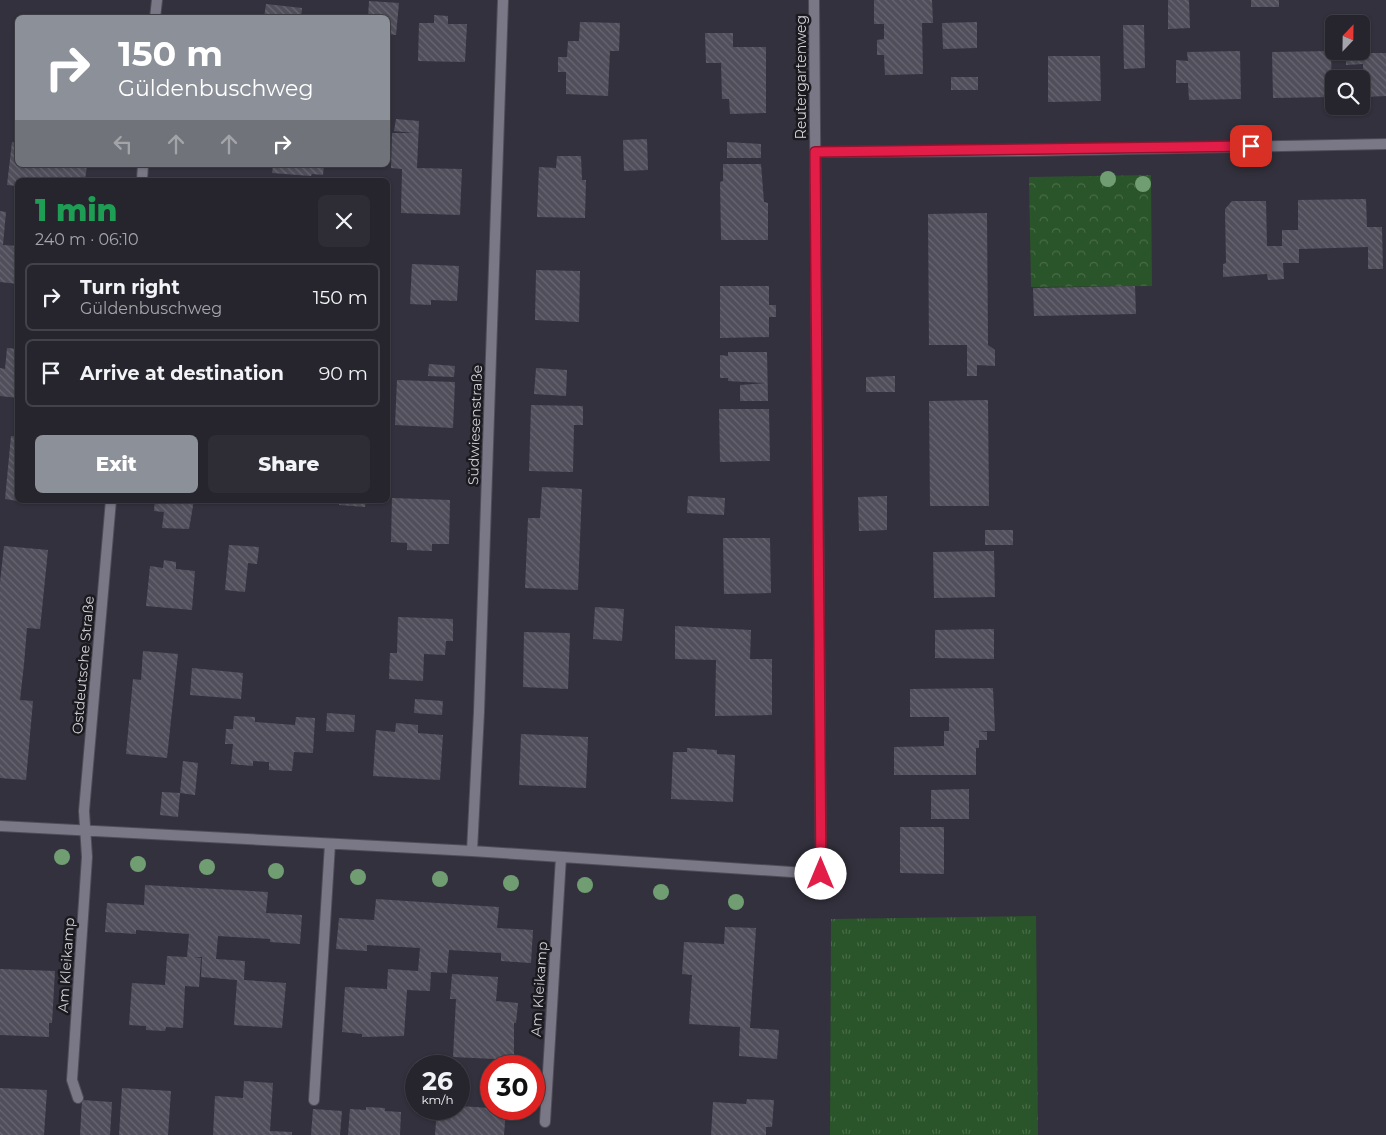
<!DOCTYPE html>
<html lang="en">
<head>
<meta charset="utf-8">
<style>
  :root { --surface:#26252e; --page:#2e2d36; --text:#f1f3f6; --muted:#a4a5aa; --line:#42424a; --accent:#8c9099 }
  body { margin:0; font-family:Montserrat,sans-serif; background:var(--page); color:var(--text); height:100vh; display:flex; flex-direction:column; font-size:19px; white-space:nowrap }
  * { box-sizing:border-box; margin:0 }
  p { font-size:16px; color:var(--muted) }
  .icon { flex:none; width:28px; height:28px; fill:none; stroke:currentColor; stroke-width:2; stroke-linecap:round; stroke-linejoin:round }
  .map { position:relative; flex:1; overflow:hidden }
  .details { position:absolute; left:15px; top:178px; width:375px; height:325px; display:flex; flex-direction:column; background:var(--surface); border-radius:8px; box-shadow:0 1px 4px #0004,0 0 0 1px var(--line) }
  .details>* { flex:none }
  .guide { position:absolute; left:15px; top:15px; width:375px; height:152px; border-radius:8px; box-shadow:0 1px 4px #0004,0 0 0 1px var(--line); background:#8c9099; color:#fff; overflow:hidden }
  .needle { width:32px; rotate:22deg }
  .fabs { position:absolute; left:1325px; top:15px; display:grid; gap:10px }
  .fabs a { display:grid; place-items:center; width:45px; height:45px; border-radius:8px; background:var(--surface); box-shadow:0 1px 4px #0004,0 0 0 1px var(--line); font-size:25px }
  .speed { position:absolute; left:405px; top:1055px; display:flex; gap:10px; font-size:25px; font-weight:700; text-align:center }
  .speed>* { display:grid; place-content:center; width:65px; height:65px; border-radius:50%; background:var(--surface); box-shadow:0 1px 4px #0004,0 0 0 1px var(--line); line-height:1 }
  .speed small { font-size:12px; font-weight:400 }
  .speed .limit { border:8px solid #d22; background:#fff; color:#111 }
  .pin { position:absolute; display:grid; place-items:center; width:42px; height:42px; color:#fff; margin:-21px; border-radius:10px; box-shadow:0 2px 8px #0006 }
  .me { position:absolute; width:55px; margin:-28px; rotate:0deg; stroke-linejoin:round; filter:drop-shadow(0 0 4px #0008) }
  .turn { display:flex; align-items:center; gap:18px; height:105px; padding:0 20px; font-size:22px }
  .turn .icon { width:65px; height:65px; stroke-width:2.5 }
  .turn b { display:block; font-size:35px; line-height:42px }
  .lanes { display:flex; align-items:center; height:48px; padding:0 20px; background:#0003; justify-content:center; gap:25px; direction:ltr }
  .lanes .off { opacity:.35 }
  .round { display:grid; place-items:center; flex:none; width:52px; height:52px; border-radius:8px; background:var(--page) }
  .summary { display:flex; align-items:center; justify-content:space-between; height:85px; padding:0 20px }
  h1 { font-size:30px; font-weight:800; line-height:38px; color:#1e9e55 }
  .button { display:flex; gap:10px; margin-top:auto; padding:10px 20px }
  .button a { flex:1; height:58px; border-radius:8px; background:var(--accent); color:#fff; font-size:20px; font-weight:800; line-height:58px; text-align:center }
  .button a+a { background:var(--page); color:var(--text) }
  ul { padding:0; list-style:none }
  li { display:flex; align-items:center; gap:15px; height:68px; margin:0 10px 8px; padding:0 10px; border:2px solid var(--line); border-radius:8px }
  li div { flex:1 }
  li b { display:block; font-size:19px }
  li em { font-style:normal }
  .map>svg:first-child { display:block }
  .grass { fill:url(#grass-tufts) }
  .park { fill:url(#park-crowns) }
  .building { fill:url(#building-back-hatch) }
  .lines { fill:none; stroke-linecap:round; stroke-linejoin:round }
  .minor-casing { stroke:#4f4d57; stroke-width:12 }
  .minor { stroke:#7a7886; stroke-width:10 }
  .tree { fill:#709e72 }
  .route-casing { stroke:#92132f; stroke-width:12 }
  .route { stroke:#e11d48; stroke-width:9 }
  .labels { text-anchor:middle; stroke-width:5; stroke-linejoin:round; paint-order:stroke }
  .street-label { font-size:14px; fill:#d3d2d9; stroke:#1b1a1f }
</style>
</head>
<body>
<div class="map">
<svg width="1386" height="1135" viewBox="0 0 1386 1135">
  <defs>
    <pattern id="grass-tufts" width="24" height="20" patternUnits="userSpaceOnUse" patternTransform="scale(1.25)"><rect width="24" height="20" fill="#2a5429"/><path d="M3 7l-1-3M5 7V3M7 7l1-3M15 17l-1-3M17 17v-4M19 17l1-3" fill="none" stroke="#486c47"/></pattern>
    <pattern id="park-crowns" width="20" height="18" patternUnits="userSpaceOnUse" patternTransform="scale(1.25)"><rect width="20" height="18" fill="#2a5429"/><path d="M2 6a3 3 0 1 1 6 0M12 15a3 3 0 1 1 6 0" fill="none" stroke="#486c47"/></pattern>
    <pattern id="building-back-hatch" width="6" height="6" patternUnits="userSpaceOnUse" patternTransform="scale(1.25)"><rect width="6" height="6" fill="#504e5a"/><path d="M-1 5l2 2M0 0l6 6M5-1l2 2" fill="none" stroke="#686771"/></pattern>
  </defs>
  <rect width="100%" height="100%" fill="#33313d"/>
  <path class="grass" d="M 1036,916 L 1038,1135 L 830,1135 L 831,919 Z"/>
  <path class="park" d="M 1151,175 L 1152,286 L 1031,287 L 1029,177 Z"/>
  <path class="building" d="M 874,0 L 932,0 L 933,23 L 922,23 L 923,74 L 885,75 L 884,55 L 877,55 L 877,40 L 884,39 L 884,24 L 874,24 Z
    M 1168,0 L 1189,0 L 1190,28 L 1168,29 Z
    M 1251,0 L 1279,0 L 1279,7 L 1251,7 Z
    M 369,1 L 399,3 L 396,35 L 388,34 L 388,18 L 368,18 Z
    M 266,4 L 302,8 L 301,18 L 264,18 Z
    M 434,15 L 448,16 L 448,24 L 467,24 L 465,62 L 418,61 L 419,23 L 434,23 Z
    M 580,22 L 620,23 L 619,51 L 610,51 L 608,96 L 566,94 L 566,72 L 558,72 L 558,57 L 567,57 L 568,41 L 579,41 Z
    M 977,22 L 977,48 L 943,49 L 942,23 Z
    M 1123,25 L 1144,25 L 1145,68 L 1124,69 Z
    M 1361,26 L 1370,26 L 1371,53 L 1386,53 L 1386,96 L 1364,97 L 1363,64 L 1346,65 L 1346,51 L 1361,51 Z
    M 705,33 L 733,33 L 733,47 L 766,47 L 766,113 L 730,114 L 729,99 L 722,99 L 721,63 L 706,63 Z
    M 1240,51 L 1241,99 L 1189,100 L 1188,83 L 1176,83 L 1176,60 L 1188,61 L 1187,52 Z
    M 1331,51 L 1332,97 L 1273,98 L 1272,52 Z
    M 1048,56 L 1100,56 L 1101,101 L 1048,102 Z
    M 951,77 L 978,77 L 978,90 L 951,90 Z
    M 396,119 L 419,121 L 417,168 L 462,169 L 460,215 L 401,213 L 402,169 L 391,168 L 392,133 L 414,133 L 394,131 Z
    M 647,139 L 648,170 L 624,171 L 623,140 Z
    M 12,142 L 18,143 L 18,165 L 87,165 L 85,180 L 18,180 L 18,186 L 7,185 Z
    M 727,142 L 761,144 L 761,158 L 727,158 Z
    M 557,156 L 581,156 L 582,180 L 586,180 L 585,218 L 537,217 L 539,167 L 556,168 Z
    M 723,164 L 761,164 L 764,202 L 768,203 L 768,240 L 721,240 L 720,182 L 723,181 Z
    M 273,165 L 324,165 L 323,175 L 312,174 L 311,176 L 272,173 Z
    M 1366,199 L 1367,227 L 1382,227 L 1383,269 L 1368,269 L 1368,247 L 1299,249 L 1299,263 L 1283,263 L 1284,279 L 1268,280 L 1267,274 L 1223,277 L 1223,264 L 1226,263 L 1225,209 L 1232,201 L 1266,201 L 1267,246 L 1282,246 L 1282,230 L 1298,230 L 1298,200 Z
    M 0,211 L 6,212 L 3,245 L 18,246 L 18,284 L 0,282 Z
    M 987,213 L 988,345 L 995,350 L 995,366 L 977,365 L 977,376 L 967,376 L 967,345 L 929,345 L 928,214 Z
    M 412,264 L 459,266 L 457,301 L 431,300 L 431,305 L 410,304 Z
    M 536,270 L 580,271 L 579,322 L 535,320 Z
    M 720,286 L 769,286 L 769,305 L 776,305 L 776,317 L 769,317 L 769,337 L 720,338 Z
    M 1135,286 L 1136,314 L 1034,316 L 1033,288 Z
    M 7,348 L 18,349 L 18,398 L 0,396 L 0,368 L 5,369 Z
    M 728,352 L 767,352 L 768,401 L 740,401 L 740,385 L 766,383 L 728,381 L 728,378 L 720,378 L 720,355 L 728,356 Z
    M 429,364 L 455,366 L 454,377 L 428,376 Z
    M 536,368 L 567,370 L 566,396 L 534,394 Z
    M 895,376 L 895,392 L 866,392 L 866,377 Z
    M 397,380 L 455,382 L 453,428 L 395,425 Z
    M 988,400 L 989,506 L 930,506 L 929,401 Z
    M 531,405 L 583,406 L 583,425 L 574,425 L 573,472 L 529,471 Z
    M 719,409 L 769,409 L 770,461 L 720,462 Z
    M 11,436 L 18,437 L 18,501 L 5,499 Z
    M 542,487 L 582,489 L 578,590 L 525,588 L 528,518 L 540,518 Z
    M 688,496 L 725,498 L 724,515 L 687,513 Z
    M 887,496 L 887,530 L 859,531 L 858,497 Z
    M 392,498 L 450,500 L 449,544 L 432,544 L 432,551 L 407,550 L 407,543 L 391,542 Z
    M 23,500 L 54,500 L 53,504 Z
    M 155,500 L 194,500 L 189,529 L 162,528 L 164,512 L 154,511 Z
    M 339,500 L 366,500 L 365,507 L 339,505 Z
    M 985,530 L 1013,530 L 1013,545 L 985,545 Z
    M 723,538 L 770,538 L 771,593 L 724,594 Z
    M 229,545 L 259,547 L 257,564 L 248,563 L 245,592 L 225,590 Z
    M 4,546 L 48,550 L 40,629 L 27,628 L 24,664 L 20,700 L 33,701 L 26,780 L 0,778 L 0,582 Z
    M 994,551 L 995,597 L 934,598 L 933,552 Z
    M 164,560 L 176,562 L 176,569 L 195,571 L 192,610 L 146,606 L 150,566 L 163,568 Z
    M 595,607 L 624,609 L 622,641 L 593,639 Z
    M 398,617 L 453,619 L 453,641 L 446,641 L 445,655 L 424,654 L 423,681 L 389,679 L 390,653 L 397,653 Z
    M 675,626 L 751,630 L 750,659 L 772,659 L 772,715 L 715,716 L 716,660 L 675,659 Z
    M 994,629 L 994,659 L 935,658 L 935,630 Z
    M 524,632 L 570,633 L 568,689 L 523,687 Z
    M 143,651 L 178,654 L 167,758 L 126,754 L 133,679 L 141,680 Z
    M 192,668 L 243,673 L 241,699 L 190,695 Z
    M 993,688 L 995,731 L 979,731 L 987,732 L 987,740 L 979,740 L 979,748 L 976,748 L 976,775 L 894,775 L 894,747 L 944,746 L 944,731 L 949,731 L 949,717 L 910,717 L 910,689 Z
    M 415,699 L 443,701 L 442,715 L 414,713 Z
    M 327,713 L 355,715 L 354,732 L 326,731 Z
    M 234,716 L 255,717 L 255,722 L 295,725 L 296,717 L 315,718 L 313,753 L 294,752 L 292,771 L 269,770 L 269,762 L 253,761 L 253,766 L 231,764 L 233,744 L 225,744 L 226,729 L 233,729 Z
    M 396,723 L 418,725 L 418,733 L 443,735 L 440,780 L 373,776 L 376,730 L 395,732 Z
    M 521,734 L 588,737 L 586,788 L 519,785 Z
    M 687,748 L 717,750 L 717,754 L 735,755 L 733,802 L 671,799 L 673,752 L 687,752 Z
    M 183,761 L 198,763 L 195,795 L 180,793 Z
    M 969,789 L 969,819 L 931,819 L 931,790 Z
    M 162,792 L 180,793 L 178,817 L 160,815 Z
    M 900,827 L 944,827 L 944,874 L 900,873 Z
    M 145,885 L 268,892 L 266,913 L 302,915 L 300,944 L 270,942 L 270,939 L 218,936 L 216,959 L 245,961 L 244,980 L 286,983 L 282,1028 L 234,1025 L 237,980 L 201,977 L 202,957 L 194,957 L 201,958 L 199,987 L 185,986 L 183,1028 L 166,1027 L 165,1031 L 146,1030 L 146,1026 L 129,1025 L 132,983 L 165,985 L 167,956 L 187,957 L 189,934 L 136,930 L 136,934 L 105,932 L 107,903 L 144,905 Z
    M 376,899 L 499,907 L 497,928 L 533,930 L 531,963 L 501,961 L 501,953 L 449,950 L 447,973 L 431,972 L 430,991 L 407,990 L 404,1036 L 362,1037 L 362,1034 L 342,1032 L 345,987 L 387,989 L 388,969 L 418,971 L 420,948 L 367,945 L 367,951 L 336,949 L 339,918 L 374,920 Z
    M 725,927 L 756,928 L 750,1028 L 779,1030 L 777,1059 L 739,1056 L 740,1027 L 689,1024 L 692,975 L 682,974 L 684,942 L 724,944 Z
    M 0,969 L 55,971 L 52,1023 L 49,1023 L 49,1037 L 0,1035 Z
    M 452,974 L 498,977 L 496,1001 L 518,1003 L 516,1023 L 514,1023 L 514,1060 L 453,1057 L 456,999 L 450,999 Z
    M 244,1081 L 273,1083 L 270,1131 L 292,1132 L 292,1135 L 213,1135 L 215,1096 L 243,1098 Z
    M 0,1088 L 47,1090 L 44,1135 L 0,1135 Z
    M 122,1088 L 171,1091 L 168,1135 L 119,1135 Z
    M 747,1099 L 774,1100 L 772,1127 L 766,1127 L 766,1135 L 711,1135 L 713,1102 L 746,1104 Z
    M 82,1100 L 112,1102 L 110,1135 L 80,1135 Z
    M 459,1106 L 506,1109 L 504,1135 L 435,1135 L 437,1109 L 459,1109 Z
    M 366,1107 L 385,1108 L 385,1111 L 401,1112 L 400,1135 L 348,1135 L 350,1109 L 366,1110 Z
    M 313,1109 L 342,1111 L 340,1135 L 311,1135 Z"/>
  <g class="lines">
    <defs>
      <path id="minor" d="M 155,18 L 157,0
        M 815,152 L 1019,151 L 1386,144
        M 142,180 L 143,165
        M 0,826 L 472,851 L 821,874 L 814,0
        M 472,851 L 479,712 L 503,0
        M 78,1098 L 72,1080 L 87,857 L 84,811 L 111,500
        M 314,1100 L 330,844
        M 545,1122 L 561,857"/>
    </defs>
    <use href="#minor" class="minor-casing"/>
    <use href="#minor" class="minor"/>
  </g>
  <g class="tree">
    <circle cx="1108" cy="179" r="8"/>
    <circle cx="1143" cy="184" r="8"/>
    <circle cx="62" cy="857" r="8"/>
    <circle cx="138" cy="864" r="8"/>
    <circle cx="207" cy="867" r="8"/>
    <circle cx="276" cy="871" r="8"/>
    <circle cx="358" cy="877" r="8"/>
    <circle cx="440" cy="879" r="8"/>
    <circle cx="511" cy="883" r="8"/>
    <circle cx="585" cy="885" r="8"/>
    <circle cx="661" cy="892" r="8"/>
    <circle cx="736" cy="902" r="8"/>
  </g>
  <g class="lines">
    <defs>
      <path id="route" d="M 821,874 L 815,152 L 1251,146"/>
    </defs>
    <use href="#route" class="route-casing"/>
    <use href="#route" class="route"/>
  </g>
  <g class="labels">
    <g class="street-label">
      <text transform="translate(801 77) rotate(-90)" y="5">Reutergartenweg</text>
      <text transform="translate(475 425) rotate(-88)" y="5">Südwiesenstraße</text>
      <text transform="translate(83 665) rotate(-85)" y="5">Ostdeutsche Straße</text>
      <text transform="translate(66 965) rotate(-86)" y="5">Am Kleikamp</text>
      <text transform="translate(539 989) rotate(-86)" y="5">Am Kleikamp</text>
    </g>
  </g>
</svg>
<div class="fabs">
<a><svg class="needle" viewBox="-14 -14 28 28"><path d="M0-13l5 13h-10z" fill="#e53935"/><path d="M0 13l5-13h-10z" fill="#a4a5aa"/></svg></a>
<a><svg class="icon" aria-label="search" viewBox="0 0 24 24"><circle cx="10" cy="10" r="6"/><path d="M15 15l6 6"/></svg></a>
</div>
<div class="speed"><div>26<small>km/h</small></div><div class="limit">30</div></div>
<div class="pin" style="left:1251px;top:146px;background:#d93025"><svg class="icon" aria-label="arrive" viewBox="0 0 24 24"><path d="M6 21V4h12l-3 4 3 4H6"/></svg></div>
<svg class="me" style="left:821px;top:874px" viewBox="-20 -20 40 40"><circle r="19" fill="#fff"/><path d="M0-13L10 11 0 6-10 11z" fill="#e11d48"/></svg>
<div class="guide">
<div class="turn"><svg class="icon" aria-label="right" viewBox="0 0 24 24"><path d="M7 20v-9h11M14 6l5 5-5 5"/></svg><div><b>150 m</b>Güldenbuschweg</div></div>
<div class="lanes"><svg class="icon off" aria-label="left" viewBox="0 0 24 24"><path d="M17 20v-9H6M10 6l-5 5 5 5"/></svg><svg class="icon off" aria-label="ahead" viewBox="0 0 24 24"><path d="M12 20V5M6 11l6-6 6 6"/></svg><svg class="icon off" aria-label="ahead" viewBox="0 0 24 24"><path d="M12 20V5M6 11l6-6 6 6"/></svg><svg class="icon" aria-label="right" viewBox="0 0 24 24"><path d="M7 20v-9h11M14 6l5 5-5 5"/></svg></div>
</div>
<section class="details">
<div class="summary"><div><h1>1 min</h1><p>240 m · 06:10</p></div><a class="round"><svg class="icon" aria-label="close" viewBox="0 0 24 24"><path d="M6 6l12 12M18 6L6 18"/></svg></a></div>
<ul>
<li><svg class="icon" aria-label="right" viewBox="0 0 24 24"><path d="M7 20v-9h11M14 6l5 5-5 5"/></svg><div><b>Turn right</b><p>Güldenbuschweg</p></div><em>150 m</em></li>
<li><svg class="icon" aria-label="arrive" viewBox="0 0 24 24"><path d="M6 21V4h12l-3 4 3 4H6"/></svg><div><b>Arrive at destination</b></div><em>90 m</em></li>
</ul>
<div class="button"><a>Exit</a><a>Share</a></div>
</section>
</div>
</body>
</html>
